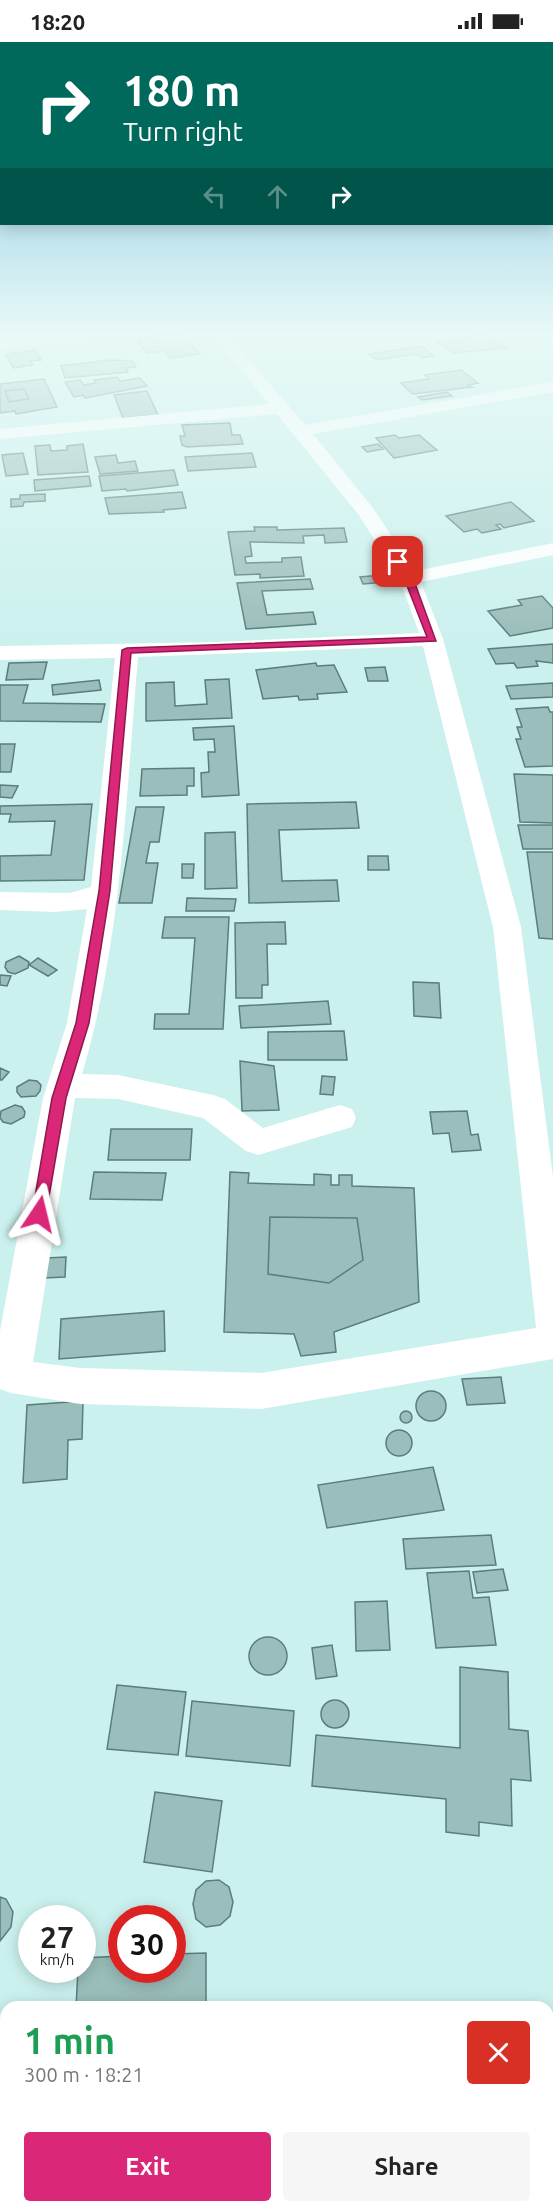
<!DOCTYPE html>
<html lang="en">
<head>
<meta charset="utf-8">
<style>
  :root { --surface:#fff; --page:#f6f6f6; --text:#222; --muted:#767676; --accent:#db2777 }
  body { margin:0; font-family:Ubuntu,sans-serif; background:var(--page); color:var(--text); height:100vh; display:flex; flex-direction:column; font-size:22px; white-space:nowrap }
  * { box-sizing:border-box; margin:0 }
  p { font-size:20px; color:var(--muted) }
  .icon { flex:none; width:33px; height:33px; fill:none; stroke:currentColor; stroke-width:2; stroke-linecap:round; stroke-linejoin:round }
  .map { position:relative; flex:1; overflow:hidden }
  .panel { position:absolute; left:0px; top:1959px; width:554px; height:212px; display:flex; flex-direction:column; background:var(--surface); border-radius:18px 18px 0 0; box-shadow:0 3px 15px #0003 }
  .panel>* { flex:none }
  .top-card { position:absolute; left:0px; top:0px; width:554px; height:183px; box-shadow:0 3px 15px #0003; background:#00695c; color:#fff; overflow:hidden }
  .speed { position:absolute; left:18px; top:1863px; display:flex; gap:12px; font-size:30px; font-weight:700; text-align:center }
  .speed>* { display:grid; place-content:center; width:78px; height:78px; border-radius:50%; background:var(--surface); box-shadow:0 3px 15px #0003; line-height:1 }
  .speed small { font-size:15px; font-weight:400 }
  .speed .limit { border:9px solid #d22; background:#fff; color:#111 }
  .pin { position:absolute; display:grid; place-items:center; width:51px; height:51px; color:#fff; margin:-26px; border-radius:12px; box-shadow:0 3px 9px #0006 }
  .me { position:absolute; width:66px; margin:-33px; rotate:10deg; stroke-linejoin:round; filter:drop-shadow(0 0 4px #0008) }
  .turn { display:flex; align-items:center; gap:21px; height:126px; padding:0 24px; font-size:27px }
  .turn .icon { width:78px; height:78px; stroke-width:2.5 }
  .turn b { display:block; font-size:42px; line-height:51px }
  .lanes { display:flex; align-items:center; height:57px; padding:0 24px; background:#0003; justify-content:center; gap:30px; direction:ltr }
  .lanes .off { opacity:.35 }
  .round { display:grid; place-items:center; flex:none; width:63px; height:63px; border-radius:6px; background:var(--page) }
  .headline { display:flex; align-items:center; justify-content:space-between; height:102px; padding:0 24px }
  h1 { font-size:36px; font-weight:600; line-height:45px; color:#1e9e55 }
  .cta { display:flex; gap:12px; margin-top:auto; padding:12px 24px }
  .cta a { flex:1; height:69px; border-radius:6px; background:var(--accent); color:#fff; font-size:24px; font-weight:600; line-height:69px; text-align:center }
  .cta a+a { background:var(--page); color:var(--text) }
  .status { display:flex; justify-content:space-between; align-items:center; height:42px; padding:0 30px; background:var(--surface); direction:ltr }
  .status svg { height:16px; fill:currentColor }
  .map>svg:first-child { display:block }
  .building { fill:#9abebb; stroke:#5b7d7b; stroke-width:1.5; fill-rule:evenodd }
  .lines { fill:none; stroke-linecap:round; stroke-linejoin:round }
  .minor { fill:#fff; fill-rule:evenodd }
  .route { fill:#db2777; stroke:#8e194d; stroke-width:1.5 }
</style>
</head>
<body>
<div class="status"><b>18:20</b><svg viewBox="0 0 49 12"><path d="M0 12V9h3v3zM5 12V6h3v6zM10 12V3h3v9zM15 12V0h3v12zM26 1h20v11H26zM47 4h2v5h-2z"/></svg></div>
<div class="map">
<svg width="553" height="2170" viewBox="0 0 553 2170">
  <rect width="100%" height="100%" fill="#cbf1ee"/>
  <path class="building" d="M 170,292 L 182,292 L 200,312 L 170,316 L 164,309 L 147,311 L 137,299 L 140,299 L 138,296 Z
    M 484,292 L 507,306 L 453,311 L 437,300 Z
    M 422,304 L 433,314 L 421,316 L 416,312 L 376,318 L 369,312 Z
    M 35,308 L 41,318 L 30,319 L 33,323 L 13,326 L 6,312 Z
    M 111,318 L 133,319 L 136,325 L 126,326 L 128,330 L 65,336 L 61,324 Z
    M 461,328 L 478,341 L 468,343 L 472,345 L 413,352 L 401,341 L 429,337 L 425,333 Z
    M 117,335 L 120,339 L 140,336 L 147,344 L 85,356 L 83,353 L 74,355 L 65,340 L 80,338 L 84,343 L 96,341 L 94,338 Z
    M 44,337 L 57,365 L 16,372 L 15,369 L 0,371 L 0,342 ZM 24,347 L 29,357 L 9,360 L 5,349 Z
    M 24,347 L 29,357 L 9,360 L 5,349 Z
    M 147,349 L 158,373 L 123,376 L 114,353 Z
    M 447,350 L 452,354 L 422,358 L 418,355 Z
    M 230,381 L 232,393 L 240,393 L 243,402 L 187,405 L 182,403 L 180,394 L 185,394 L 182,383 Z
    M 395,393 L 399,396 L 419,393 L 437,408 L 394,416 L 376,396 Z
    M 83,402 L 88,430 L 38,433 L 35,404 L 50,403 L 51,409 L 67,408 L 67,404 Z
    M 378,402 L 383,407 L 367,410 L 362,405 Z
    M 23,411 L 28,432 L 6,434 L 2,413 Z
    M 252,411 L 256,425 L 188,429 L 185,415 Z
    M 116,413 L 118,421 L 135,419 L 138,429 L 100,432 L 95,415 Z
    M 174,428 L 178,443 L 127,449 L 126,447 L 102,449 L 99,434 Z
    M 89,434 L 91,444 L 35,449 L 34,438 Z
    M 182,450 L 186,466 L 163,468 L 164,470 L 109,472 L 105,456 Z
    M 45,452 L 45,459 L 24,460 L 23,464 L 11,465 L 11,457 L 20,457 L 20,453 Z
    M 511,460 L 534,479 L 504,486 L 500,482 L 496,483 L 501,487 L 482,491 L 477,487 L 464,490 L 446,474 Z
    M 254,485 L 277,485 L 277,488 L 344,486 L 347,500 L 325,501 L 324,493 L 303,494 L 304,501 L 250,500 L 252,514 L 245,515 L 246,521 L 282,520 L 282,516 L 301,515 L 304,534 L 260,536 L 260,532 L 235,533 L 228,490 L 255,489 Z
    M 382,533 L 386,540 L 363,542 L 360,535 Z
    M 310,537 L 313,547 L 262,549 L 267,573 L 313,570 L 316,582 L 246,587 L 237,541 Z
    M 542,554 L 553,566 L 553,586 L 510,594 L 488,569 L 522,563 L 518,558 Z
    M 553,602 L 553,621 L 536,619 L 538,624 L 517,626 L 514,621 L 496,622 L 488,607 Z
    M 47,620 L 43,637 L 6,638 L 9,621 Z
    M 316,621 L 317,624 L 334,623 L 347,650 L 317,652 L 318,657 L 299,658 L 298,654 L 263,657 L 256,628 Z
    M 385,625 L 388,639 L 368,639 L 365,626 Z
    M 229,637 L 232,676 L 146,679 L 146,641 L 174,640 L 175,664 L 207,662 L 205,638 Z
    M 99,638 L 101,648 L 53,653 L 52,643 Z
    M 553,641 L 553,655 L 511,657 L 506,644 Z
    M 0,643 L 28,643 L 23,661 L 105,662 L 101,680 L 0,679 Z
    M 548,665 L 550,670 L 553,670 L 553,724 L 525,725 L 516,697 L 521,697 L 517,685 L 522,685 L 516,667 Z
    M 234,684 L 239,753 L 202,755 L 201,731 L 209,730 L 208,710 L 215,710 L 214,697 L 194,698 L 193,686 Z
    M 0,702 L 15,702 L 11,730 L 0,730 Z
    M 194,726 L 194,744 L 187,744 L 187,753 L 140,754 L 142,727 Z
    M 514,732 L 553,733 L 553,781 L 520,780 Z
    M 0,743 L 18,744 L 12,756 L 0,755 Z
    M 356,760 L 359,786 L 279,788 L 282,839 L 337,838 L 339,859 L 249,861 L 247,762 Z
    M 92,762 L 84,838 L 0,839 L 0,814 L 51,813 L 55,779 L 9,780 L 11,772 L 0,772 L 0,764 Z
    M 136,765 L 164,765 L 159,800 L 150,800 L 146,821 L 158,821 L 152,861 L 119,861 Z
    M 518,783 L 553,783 L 553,807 L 523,807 Z
    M 235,790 L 237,846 L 205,847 L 205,791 Z
    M 527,810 L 553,810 L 553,897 L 539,896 Z
    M 368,814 L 388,814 L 389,828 L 368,828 Z
    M 182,822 L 194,822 L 193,836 L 182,836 Z
    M 187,856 L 236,857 L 234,869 L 186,869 Z
    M 165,875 L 229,875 L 223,987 L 154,987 L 155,972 L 189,972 L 195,896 L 162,896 Z
    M 285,880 L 286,902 L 267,902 L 268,943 L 262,943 L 262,956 L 236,956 L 235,881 Z
    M 19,914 L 29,920 L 28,926 L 15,932 L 8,930 L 5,925 L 6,920 Z
    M 38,916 L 57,928 L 48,934 L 29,923 Z
    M 0,933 L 11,934 L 7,944 L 0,943 Z
    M 413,940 L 439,941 L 441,976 L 414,974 Z
    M 328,959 L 331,982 L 241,986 L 239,964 Z
    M 344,989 L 347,1018 L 268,1018 L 268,990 Z
    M 240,1019 L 274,1024 L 279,1068 L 242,1069 Z
    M 0,1026 L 9,1030 L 2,1038 L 0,1038 Z
    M 322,1034 L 335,1035 L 333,1053 L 320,1052 Z
    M 29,1038 L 37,1039 L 41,1043 L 40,1049 L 36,1054 L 21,1055 L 17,1050 L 17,1045 Z
    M 15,1063 L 22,1065 L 25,1070 L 24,1075 L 11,1082 L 3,1080 L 0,1076 L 1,1069 Z
    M 467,1069 L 471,1093 L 478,1092 L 481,1108 L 452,1110 L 449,1091 L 433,1092 L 430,1070 Z
    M 111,1087 L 192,1087 L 190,1118 L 108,1118 Z
    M 94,1130 L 166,1131 L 162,1158 L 90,1157 Z
    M 230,1130 L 249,1131 L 248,1141 L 314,1143 L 314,1132 L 331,1133 L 331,1143 L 339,1143 L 339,1133 L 352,1133 L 352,1144 L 414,1146 L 419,1260 L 334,1290 L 336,1310 L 301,1314 L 294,1292 L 224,1290 ZM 270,1175 L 357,1176 L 363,1218 L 329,1241 L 268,1232 Z
    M 270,1175 L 357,1176 L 363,1218 L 329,1241 L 268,1232 Z
    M 66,1215 L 65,1235 L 44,1236 L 45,1216 Z
    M 164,1269 L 165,1309 L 59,1317 L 61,1277 Z
    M 501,1335 L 505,1361 L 467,1363 L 462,1337 Z
    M416 1364a15 15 0 1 1 30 0a15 15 0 1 1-30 0Z
    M 83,1359 L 82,1397 L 68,1398 L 67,1437 L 23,1441 L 27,1363 Z
    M400 1375a6 6 0 1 1 12 0a6 6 0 1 1-12 0Z
    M386 1401a13 13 0 1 1 26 0a13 13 0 1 1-26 0Z
    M 433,1425 L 444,1468 L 327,1486 L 318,1443 Z
    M 491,1493 L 496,1523 L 406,1527 L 403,1497 Z
    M 503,1527 L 508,1548 L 477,1551 L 473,1530 Z
    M 469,1529 L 473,1556 L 489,1555 L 496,1603 L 436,1606 L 427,1531 Z
    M 387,1559 L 390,1608 L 356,1609 L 355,1560 Z
    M249 1614a19 19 0 1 1 38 0a19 19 0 1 1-38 0Z
    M 332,1603 L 337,1634 L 316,1637 L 312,1606 Z
    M 460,1625 L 508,1630 L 509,1687 L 528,1689 L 531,1739 L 511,1737 L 512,1784 L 479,1780 L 479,1794 L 446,1790 L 446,1757 L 312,1744 L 316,1693 L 460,1706 Z
    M 117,1643 L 186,1650 L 178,1713 L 107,1707 Z
    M321 1672a14 14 0 1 1 28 0a14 14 0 1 1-28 0Z
    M 192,1659 L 294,1669 L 290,1724 L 186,1714 Z
    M 155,1750 L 222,1759 L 212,1830 L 144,1820 Z
    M 219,1838 L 229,1845 L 233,1860 L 230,1874 L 220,1883 L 206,1885 L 196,1877 L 193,1862 L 196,1848 L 206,1839 Z
    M 0,1855 L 6,1857 L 13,1870 L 11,1885 L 0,1899 Z
    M 206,1911 L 206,1965 L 76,1965 L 78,1928 L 82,1928 L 82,1916 L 122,1914 L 122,1928 L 172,1928 L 172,1912 Z
    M 0,2084 L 6,2084 L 6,2164 L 23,2164 L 22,2170 L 0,2170 Z
    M 89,2164 L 125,2164 L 126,2170 L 87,2170 Z
    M 150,2164 L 202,2164 L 202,2170 L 150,2170 Z
    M 234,2164 L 301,2164 L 300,2170 L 234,2170 Z
    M 301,2164 L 402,2164 L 402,2170 L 300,2170 Z
    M 402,2164 L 480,2164 L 480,2170 L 402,2170 Z
    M 485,2164 L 532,2164 L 532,2170 L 485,2170 Z"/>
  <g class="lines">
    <path class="minor" d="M 57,291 L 105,291 L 97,296 L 0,307 L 0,297 Z
      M 210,291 L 226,291 L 305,383 L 553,340 L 553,350 L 313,392 L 373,466 L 415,529 L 553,501 L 553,513 L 421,540 L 443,597 L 521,885 L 553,1135 L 553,1317 L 261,1367 L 80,1362 L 11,1351 L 0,1347 L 0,1289 L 43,1056 L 67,981 L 87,867 L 55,870 L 0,868 L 0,850 L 70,851 L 91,845 L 115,616 L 0,618 L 0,604 L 217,600 L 419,591 L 399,536 L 358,472 L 277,372 L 0,397 L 0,387 L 269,362 ZM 423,604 L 493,885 L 536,1286 L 261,1331 L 80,1326 L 33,1320 L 75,1056 L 118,1057 L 203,1076 L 246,1109 L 258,1113 L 352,1085 L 356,1076 L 352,1067 L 340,1063 L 263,1086 L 225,1057 L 213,1053 L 118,1033 L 82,1032 C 122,898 126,754 138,615 Z"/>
  </g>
  <linearGradient id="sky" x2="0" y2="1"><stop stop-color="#75bdda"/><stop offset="0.49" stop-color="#e8f9f7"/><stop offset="1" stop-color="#e8f9f7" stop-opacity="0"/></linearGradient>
  <rect width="553" height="595" fill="url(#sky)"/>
  <path class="route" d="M 398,517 L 413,536 L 436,599 L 131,611 L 110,849 L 89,981 L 66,1056 L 46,1172 L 44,1176 L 34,1176 L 32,1172 L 52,1056 L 76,981 L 99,849 L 122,608 L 127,606 L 427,595 L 404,536 L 394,520 Z"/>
</svg>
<div class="speed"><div>27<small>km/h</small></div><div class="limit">30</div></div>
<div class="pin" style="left:398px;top:520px;background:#d93025"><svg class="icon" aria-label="arrive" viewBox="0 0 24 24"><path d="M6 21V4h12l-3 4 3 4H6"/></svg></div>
<svg class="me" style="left:39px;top:1172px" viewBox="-20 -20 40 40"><path d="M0-17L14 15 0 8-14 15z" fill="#db2777" stroke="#fff" stroke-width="4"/></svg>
<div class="top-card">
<div class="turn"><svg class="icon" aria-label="right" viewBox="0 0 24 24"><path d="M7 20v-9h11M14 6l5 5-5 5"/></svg><div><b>180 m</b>Turn right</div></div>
<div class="lanes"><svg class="icon off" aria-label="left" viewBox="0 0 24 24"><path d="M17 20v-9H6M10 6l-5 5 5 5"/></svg><svg class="icon off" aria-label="ahead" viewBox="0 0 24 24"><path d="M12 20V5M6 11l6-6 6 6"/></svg><svg class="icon" aria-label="right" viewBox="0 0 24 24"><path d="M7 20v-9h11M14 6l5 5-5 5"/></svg></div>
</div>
<section class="panel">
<div class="headline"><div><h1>1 min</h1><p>300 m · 18:21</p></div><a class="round" style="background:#d93025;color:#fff"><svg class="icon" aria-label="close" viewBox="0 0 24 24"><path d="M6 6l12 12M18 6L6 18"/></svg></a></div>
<div class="cta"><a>Exit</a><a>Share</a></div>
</section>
</div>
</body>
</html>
